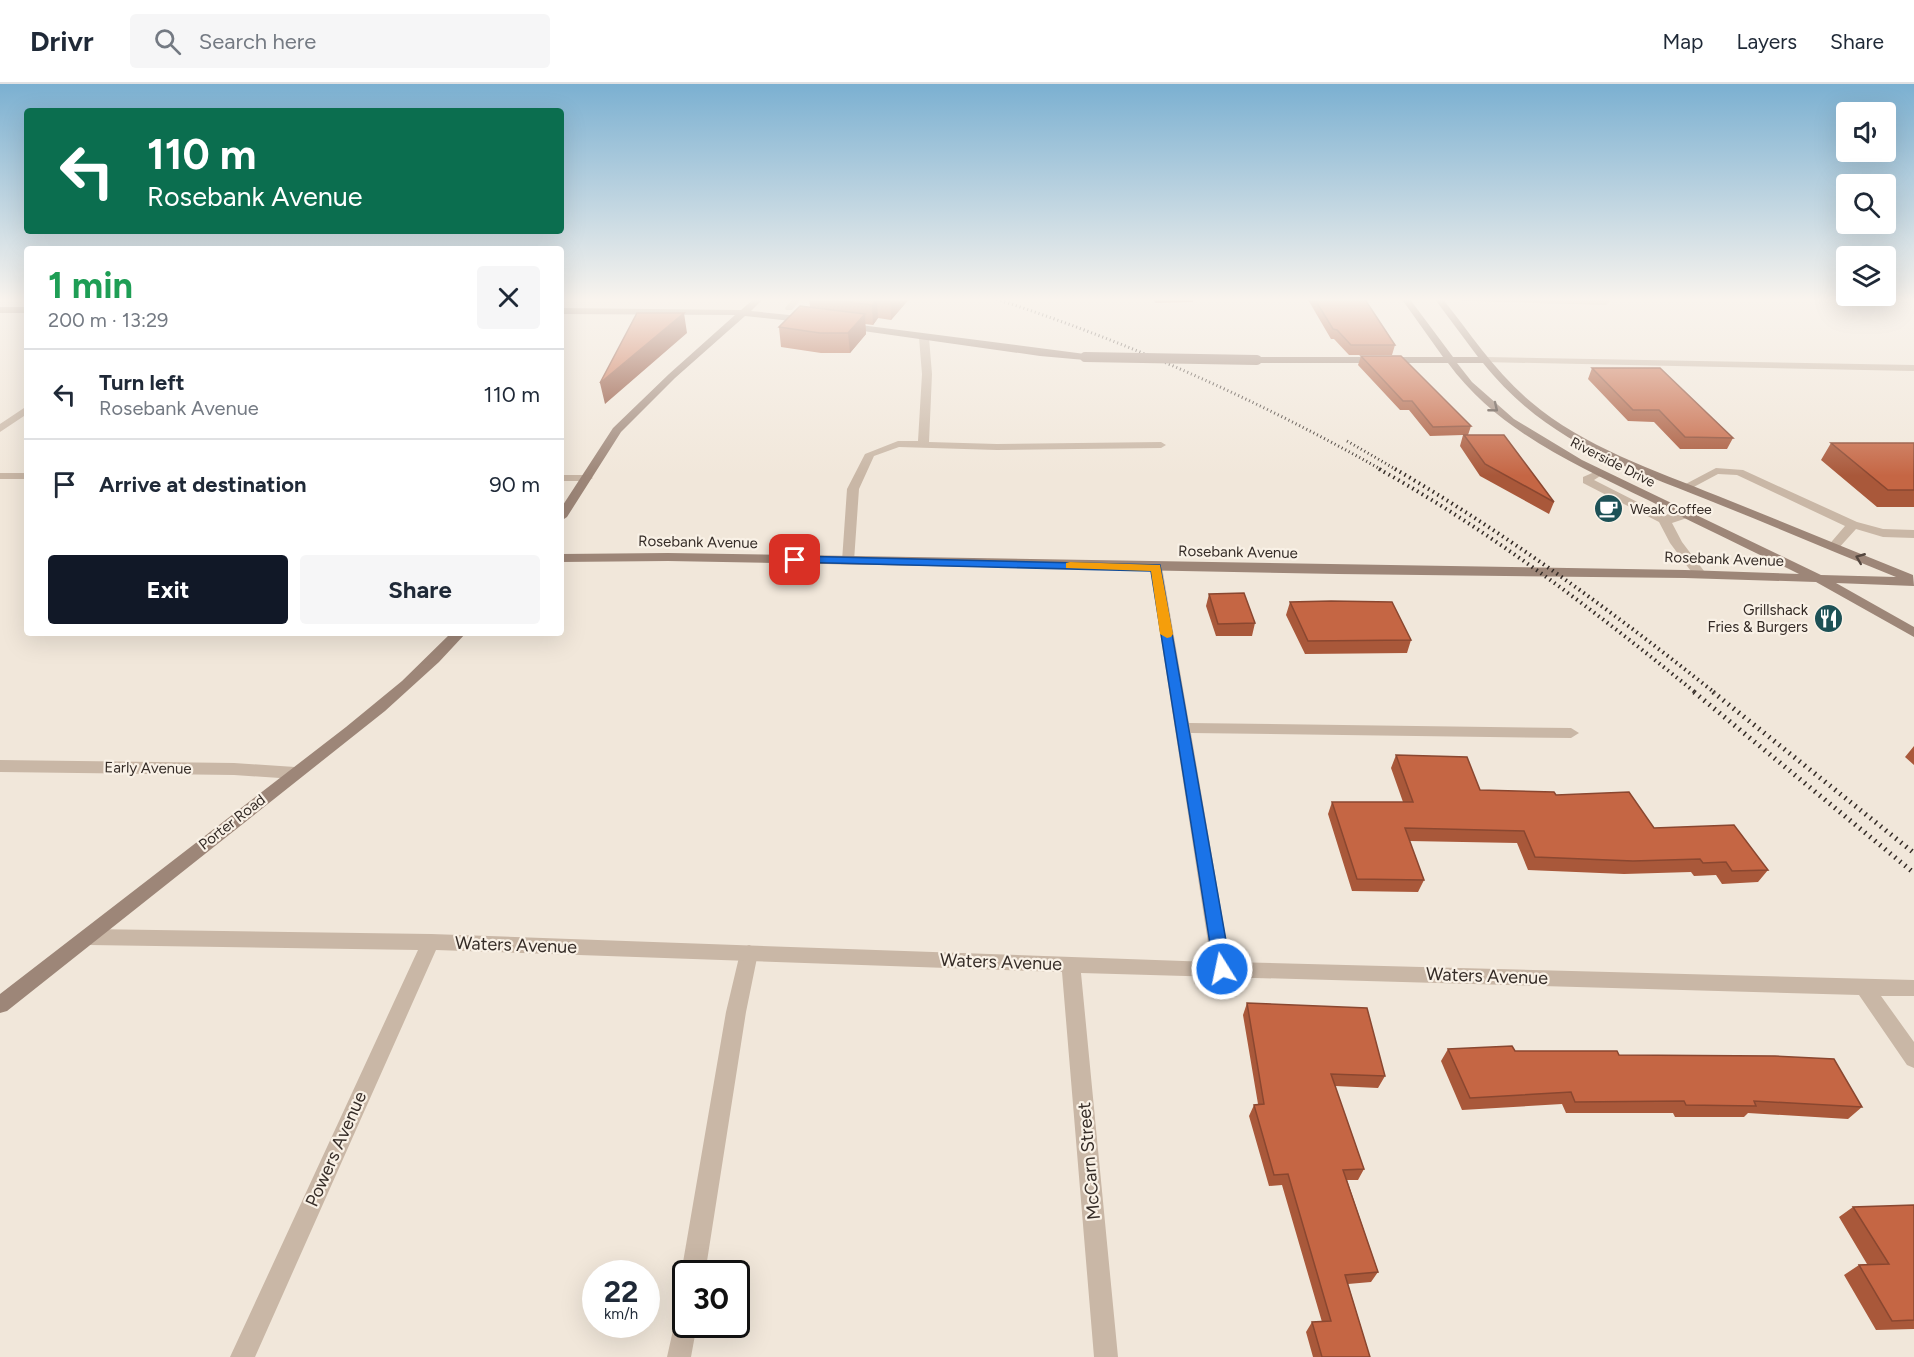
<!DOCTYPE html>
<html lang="en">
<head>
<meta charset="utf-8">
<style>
  :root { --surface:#fff; --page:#f6f6f7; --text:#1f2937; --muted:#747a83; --line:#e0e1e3; --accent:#111827 }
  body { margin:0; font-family:Figtree,sans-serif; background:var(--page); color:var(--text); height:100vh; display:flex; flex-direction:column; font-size:22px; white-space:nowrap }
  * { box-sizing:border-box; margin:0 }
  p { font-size:20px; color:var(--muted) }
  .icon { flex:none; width:33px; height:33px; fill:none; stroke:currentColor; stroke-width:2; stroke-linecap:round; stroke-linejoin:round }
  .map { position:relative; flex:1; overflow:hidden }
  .sheet { position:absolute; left:24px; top:162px; width:540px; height:390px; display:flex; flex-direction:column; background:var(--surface); border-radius:6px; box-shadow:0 6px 24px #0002 }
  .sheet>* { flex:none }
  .banner { position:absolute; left:24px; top:24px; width:540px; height:126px; border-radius:6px; box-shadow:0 6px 24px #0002; background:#0b6e4f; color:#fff; overflow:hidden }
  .fabs { position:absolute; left:1836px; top:18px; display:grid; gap:12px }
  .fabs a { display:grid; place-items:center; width:60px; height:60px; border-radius:6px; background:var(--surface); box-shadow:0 6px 24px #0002; font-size:30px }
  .speed { position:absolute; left:582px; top:1176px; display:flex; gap:12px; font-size:30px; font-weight:700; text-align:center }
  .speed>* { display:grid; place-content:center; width:78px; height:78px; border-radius:50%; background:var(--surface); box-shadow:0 6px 24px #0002; line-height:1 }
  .speed small { font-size:15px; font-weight:400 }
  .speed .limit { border:3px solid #111; border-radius:9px; background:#fff; color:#111 }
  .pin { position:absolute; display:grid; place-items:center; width:51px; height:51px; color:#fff; margin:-26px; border-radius:12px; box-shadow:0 3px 9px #0006 }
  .me { position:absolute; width:66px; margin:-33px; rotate:350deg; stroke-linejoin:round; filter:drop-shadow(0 0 4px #0008) }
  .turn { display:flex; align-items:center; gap:21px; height:126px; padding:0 24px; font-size:27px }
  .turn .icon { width:78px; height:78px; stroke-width:2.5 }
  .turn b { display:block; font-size:42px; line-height:51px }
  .round { display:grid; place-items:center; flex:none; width:63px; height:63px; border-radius:6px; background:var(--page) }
  .overview { display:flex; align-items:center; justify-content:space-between; height:102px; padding:0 24px }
  h1 { font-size:36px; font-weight:700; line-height:45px; color:#1e9e55 }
  .action { display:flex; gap:12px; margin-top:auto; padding:12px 24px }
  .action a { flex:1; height:69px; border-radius:6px; background:var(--accent); color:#fff; font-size:24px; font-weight:700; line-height:69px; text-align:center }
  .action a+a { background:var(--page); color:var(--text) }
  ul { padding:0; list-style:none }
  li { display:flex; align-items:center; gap:18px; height:90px; padding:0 24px; border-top:2px solid var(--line) }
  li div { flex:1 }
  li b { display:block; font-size:22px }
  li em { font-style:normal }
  header { display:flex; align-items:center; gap:36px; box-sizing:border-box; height:84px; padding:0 30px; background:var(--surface); border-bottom:2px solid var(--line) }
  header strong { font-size:28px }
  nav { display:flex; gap:33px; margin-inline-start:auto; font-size:21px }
  .search { width:420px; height:54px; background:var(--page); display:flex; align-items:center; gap:15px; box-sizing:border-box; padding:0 21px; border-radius:6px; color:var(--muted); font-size:22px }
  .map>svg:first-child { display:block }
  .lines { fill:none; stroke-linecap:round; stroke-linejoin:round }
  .lane { fill:#c9b7a6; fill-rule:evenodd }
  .street { fill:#c9b7a6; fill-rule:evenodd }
  .secondary { fill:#9d8678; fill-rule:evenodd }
  .rail-far2 { stroke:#352c27; stroke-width:3; stroke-dasharray:1 3; stroke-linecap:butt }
  .rail-far1 { stroke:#352c27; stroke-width:4; stroke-dasharray:1.5 4; stroke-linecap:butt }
  .rail { stroke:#352c27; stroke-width:5; stroke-dasharray:1.5 5; stroke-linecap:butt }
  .secondary-bridge { stroke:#9d8678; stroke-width:10 }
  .wall { fill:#a9583a }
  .shaded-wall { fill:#8a4730 }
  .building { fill:#c56644; stroke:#8a4730; stroke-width:1.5 }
  .oneway { stroke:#54473f }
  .route { fill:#1a73e8; stroke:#114b97; stroke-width:1.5 }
  .slow { fill:#f59e0b }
  .labels { text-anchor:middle; stroke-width:4.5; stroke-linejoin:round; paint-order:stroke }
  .far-street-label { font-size:14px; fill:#352c27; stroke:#f9f1e6 }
  .far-poi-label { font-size:14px; fill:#352c27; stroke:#f9f1e6; text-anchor:start }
  .street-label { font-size:15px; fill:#352c27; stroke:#f9f1e6 }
  .poi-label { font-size:15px; fill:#352c27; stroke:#f9f1e6; text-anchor:end }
  .near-street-label { font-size:18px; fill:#352c27; stroke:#f9f1e6 }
</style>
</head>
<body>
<header>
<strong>Drivr</strong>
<div class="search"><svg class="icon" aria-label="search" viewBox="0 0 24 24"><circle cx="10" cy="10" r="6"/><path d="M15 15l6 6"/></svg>Search here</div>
<nav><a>Map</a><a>Layers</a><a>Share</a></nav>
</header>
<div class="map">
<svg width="1914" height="1273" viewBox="0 0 1914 1273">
  <rect width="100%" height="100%" fill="#f1e7da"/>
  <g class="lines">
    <path class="lane" d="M 793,214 L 802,214 L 792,226 L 786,226 L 785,224 Z
      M 1459,214 L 1607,214 L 1610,218 L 1606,221 L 1463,217 Z
      M 1716,384 L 1743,386 L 1857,438 L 1883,445 L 1914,446 L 1914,454 L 1883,453 L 1856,445 L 1837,466 L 1833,467 L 1827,463 L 1845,442 L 1737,391 L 1718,390 L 1690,405 L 1686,406 L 1680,403 Z
      M 1599,386 L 1605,389 L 1594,396 L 1663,431 L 1690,427 L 1690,433 L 1672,439 L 1682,458 L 1707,491 L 1706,494 L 1696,494 L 1670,459 L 1659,438 L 1583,399 L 1583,393 Z
      M 749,861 L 756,864 L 758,869 L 746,928 L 705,1190 L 686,1190 L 686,1199 L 681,1190 L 726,928 L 740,869 L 742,864 Z
      M 686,1220 L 686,1240 L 697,1240 L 691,1273 L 667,1273 L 678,1224 Z"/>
    <path class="street" d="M 924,251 L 929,254 L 932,290 L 929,358 L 997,360 L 1161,358 L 1166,361 L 1161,364 L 997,366 L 899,363 L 874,372 L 859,405 L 854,477 L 852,480 L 844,480 L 842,477 L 847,405 L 865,370 L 898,357 L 918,357 L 922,290 L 919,254 Z
      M 1486,273 L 1914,281 L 1914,287 L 1483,278 L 1483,274 Z
      M 27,322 L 27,330 L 0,348 L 0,340 Z
      M 0,389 L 27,389 L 27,395 L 0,395 Z
      M 561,391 L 587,391 L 593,394 L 587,397 L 561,397 Z
      M 1156,479 L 1162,483 L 1189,639 L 1571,644 L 1579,649 L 1571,654 L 1191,649 L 1230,878 L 1914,896 L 1914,912 L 1881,912 L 1914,958 L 1914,984 L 1907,981 L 1859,911 L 1081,889 L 1118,1273 L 1094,1273 L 1062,888 L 436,866 L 255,1273 L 230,1273 L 418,866 L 89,861 L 83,858 L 80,853 L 83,848 L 89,845 L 431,850 L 1211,878 L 1150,483 Z
      M 0,676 L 234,679 L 295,683 L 301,685 L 303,689 L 301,693 L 295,695 L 234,691 L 0,688 Z"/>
    <path class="secondary" d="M 755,214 L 764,214 L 751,227 L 809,233 L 813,236 L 809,239 L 745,232 L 675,294 L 621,348 L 567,433 L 561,437 L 561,424 L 613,344 L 669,290 L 735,231 L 561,230 L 561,224 L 741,226 Z
      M 1401,214 L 1409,214 L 1453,273 L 1478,273 L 1434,214 L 1442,214 C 1470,249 1496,289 1531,318 C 1584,363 1654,386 1718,412 C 1783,438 1848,465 1913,491 L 1914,502 L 1836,499 L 1914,543 L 1914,553 L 1816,498 L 1685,494 L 1338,490 L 668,477 L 561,478 L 561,470 L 668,469 L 1685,486 L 1799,490 C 1748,465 1698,441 1648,416 C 1575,381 1497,346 1448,279 L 1257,279 L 1252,276 L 1257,273 L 1443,273 ZM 1457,279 L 1483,279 C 1547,359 1627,383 1718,420 C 1778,444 1837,469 1896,493 L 1821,491 L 1582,376 L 1514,335 L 1472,298 Z
      M 0,223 L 27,223 L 27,229 L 0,229 Z
      M 845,239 L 1085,270 L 1090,273 L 1085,276 L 1040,272 L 842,244 L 840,242 Z
      M 451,549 L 466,549 L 439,578 L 385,627 L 7,927 L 0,929 L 0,910 L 346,643 L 402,597 Z"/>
    <path class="rail-far2" d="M 993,214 C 1129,258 1258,316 1382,386
      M 1347,357 L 1397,386"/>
    <path class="rail-far1" d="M 1379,385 C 1492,448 1596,528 1696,609
      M 1395,385 C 1507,450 1613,528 1715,609"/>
    <path class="rail" d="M 1694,608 L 1914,789
      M 1713,608 L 1914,769"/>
    <path class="secondary-bridge" d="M 1085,273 L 1257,276"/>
  </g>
  <path class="wall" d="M 809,214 L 910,214 L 891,236 L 878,234 L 873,241 L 865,240 L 866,250 L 850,269 L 821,269 L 781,263 L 779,243 L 810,223 Z
    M 1154,214 L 1193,214 L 1193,218 L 1155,219 Z
    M 1307,214 L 1364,214 L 1395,261 L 1392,271 L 1349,271 L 1334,255 L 1331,255 Z
    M 1361,272 L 1471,342 L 1468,351 L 1554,418 L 1549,430 L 1480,392 L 1460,362 L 1463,351 L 1430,352 L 1409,326 L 1400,326 L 1358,281 Z
    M 1592,284 L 1733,354 L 1727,365 L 1680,365 L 1654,338 L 1628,337 L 1588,295 Z
    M 1831,359 L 1914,359 L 1914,423 L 1877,423 L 1821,376 Z
    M 1209,510 L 1255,539 L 1252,552 L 1216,552 L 1206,522 Z
    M 1290,518 L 1411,556 L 1407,569 L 1305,570 L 1286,531 Z
    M 1914,662 L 1914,681 L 1905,673 Z
    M 1396,671 L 1480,706 L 1556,711 L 1654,744 L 1768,786 L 1758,798 L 1722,800 L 1716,791 L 1694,792 L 1691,788 L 1624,790 L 1528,786 L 1517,759 L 1409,757 L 1424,796 L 1418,808 L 1352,807 L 1328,730 L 1332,718 L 1403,718 L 1391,684 Z
    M 1247,919 L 1385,992 L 1378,1004 L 1335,1002 L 1364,1085 L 1358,1096 L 1347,1096 L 1378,1188 L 1371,1198 L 1348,1200 L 1370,1273 L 1313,1273 L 1306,1248 L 1312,1238 L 1322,1238 L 1282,1101 L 1269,1102 L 1249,1032 L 1254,1021 L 1258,1020 L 1243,931 Z
    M 1448,965 L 1619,971 L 1862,1023 L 1848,1035 L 1748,1029 L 1744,1033 L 1675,1033 L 1673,1029 L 1566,1029 L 1562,1020 L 1462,1026 L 1441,977 Z
    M 1914,1122 L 1914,1245 L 1876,1246 L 1844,1191 L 1859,1181 L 1867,1180 L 1839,1133 L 1853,1123 Z"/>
  <path class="shaded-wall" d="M 892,214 L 910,214 L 891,236 L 890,217 Z
    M 877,215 L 878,234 L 873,241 L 872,221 Z
    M 684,229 L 687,249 L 605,320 L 600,299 Z
    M 865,230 L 866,250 L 850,269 L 848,249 Z"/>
  <path class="building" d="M 816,214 L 892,214 L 890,217 L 877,215 L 872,221 Z
    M 1314,214 L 1364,214 L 1395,261 L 1351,261 L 1337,246 L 1333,245 Z
    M 800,222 L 865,230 L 848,249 L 820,249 L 779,243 Z
    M 637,229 L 684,229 L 600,299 Z
    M 1361,272 L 1401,272 L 1471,342 L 1433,343 L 1412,317 L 1403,317 Z
    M 1592,284 L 1660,284 L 1733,354 L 1685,353 L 1659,326 L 1633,326 Z
    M 1464,351 L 1504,351 L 1554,418 L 1485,380 Z
    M 1831,359 L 1914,359 L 1914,406 L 1888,406 Z
    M 1244,509 L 1255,539 L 1218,540 L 1209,510 Z
    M 1331,517 L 1392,518 L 1411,556 L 1308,557 L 1290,518 Z
    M 1396,671 L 1467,673 L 1480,706 L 1554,708 L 1556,711 L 1629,708 L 1654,744 L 1734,741 L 1768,786 L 1732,787 L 1726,778 L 1703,779 L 1700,775 L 1633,777 L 1535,773 L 1524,747 L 1405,744 L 1424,796 L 1357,795 L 1332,718 L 1413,718 Z
    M 1247,919 L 1367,924 L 1385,992 L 1331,990 L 1364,1085 L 1343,1086 L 1378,1188 L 1345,1191 L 1370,1273 L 1322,1273 L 1312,1238 L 1331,1237 L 1288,1090 L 1274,1091 L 1254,1021 L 1264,1020 Z
    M 1512,962 L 1515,967 L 1617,967 L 1619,971 L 1775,972 L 1834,975 L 1862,1023 L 1754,1017 L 1756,1022 L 1686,1021 L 1684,1017 L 1575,1018 L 1571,1008 L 1470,1014 L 1448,965 Z
    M 1914,1121 L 1914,1236 L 1892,1237 L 1859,1181 L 1889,1180 L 1853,1123 Z"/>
  <defs><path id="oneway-chevron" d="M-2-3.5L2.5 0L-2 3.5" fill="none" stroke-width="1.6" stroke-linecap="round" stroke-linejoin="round" transform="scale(1.5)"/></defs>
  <g class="oneway">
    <use href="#oneway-chevron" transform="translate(1494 324) rotate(39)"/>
    <use href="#oneway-chevron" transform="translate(1860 474) rotate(-158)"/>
  </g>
  <linearGradient id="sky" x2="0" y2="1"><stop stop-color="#7bb0d1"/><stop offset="0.55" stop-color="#f9f4ee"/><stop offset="1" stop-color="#f9f4ee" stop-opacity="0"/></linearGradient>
  <rect width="1914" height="392" fill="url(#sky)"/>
  <path class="route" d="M 795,472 L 1160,481 L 1231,885 L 1228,890 L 1222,892 L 1216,890 L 1214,885 L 1151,487 L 791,478 L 791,473 Z"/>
  <path class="slow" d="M 1070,478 L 1160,481 L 1173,550 L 1171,553 L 1167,554 L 1160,550 L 1151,487 L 1066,484 L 1066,479 Z"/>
  <defs>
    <symbol id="cafe-disc" viewBox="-11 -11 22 22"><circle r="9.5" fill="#1d5156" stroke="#f9f1e6"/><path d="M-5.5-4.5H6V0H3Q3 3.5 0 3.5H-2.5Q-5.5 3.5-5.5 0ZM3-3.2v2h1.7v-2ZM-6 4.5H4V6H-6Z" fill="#fff"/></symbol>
    <symbol id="restaurant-disc" viewBox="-11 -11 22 22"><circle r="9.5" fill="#1d5156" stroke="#f9f1e6"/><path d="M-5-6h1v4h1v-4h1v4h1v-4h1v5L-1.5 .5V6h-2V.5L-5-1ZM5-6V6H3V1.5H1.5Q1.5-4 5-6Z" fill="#fff"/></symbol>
  </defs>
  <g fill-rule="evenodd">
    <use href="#cafe-disc" x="1592" y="408" width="33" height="33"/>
    <use href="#restaurant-disc" x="1812" y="518" width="33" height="33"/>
  </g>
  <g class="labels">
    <g class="far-street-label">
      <text transform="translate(1613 378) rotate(27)" y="5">Riverside Drive</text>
    </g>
    <g class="far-poi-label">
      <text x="1630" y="430">Weak Coffee</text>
    </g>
    <g class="street-label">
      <text transform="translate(698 458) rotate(1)" y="5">Rosebank Avenue</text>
      <text transform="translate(1238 468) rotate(1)" y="5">Rosebank Avenue</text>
      <text transform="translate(1724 475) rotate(2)" y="5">Rosebank Avenue</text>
      <text transform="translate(148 684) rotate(1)" y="5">Early Avenue</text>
      <text transform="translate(232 738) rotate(-38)" y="5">Porter Road</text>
    </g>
    <g class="poi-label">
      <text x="1808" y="531">Grillshack<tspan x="1808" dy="17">Fries &amp; Burgers</tspan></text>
    </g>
    <g class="near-street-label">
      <text transform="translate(516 861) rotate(2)" y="6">Waters Avenue</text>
      <text transform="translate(1001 878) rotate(2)" y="6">Waters Avenue</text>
      <text transform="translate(1487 892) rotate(2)" y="6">Waters Avenue</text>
      <text transform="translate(336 1065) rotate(-66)" y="6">Powers Avenue</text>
      <text transform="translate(1089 1077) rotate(-95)" y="6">McCarn Street</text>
    </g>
  </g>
</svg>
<div class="fabs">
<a><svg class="icon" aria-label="sound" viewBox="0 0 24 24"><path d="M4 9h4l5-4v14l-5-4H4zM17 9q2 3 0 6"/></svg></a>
<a><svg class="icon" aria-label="search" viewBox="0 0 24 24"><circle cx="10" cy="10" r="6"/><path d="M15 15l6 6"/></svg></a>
<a><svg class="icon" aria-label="layers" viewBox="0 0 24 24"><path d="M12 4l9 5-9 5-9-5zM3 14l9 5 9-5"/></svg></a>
</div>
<div class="speed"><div>22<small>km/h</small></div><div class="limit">30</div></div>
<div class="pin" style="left:795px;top:476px;background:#d93025"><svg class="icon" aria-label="arrive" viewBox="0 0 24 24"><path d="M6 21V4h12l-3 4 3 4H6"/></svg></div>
<svg class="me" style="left:1222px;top:885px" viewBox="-20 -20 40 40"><circle r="17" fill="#1a73e8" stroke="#fff" stroke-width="3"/><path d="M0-11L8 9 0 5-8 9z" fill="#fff"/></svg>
<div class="banner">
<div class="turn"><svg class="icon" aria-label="left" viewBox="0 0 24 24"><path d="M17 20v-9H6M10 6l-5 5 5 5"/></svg><div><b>110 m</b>Rosebank Avenue</div></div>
</div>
<section class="sheet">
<div class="overview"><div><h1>1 min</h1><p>200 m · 13:29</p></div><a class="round"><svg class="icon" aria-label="close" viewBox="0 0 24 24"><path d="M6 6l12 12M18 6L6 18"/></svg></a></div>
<ul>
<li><svg class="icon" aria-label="left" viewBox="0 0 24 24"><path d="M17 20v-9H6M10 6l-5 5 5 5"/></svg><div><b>Turn left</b><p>Rosebank Avenue</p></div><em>110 m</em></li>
<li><svg class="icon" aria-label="arrive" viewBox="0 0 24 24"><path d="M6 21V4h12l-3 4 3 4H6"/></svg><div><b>Arrive at destination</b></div><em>90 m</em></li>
</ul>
<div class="action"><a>Exit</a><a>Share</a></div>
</section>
</div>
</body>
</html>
